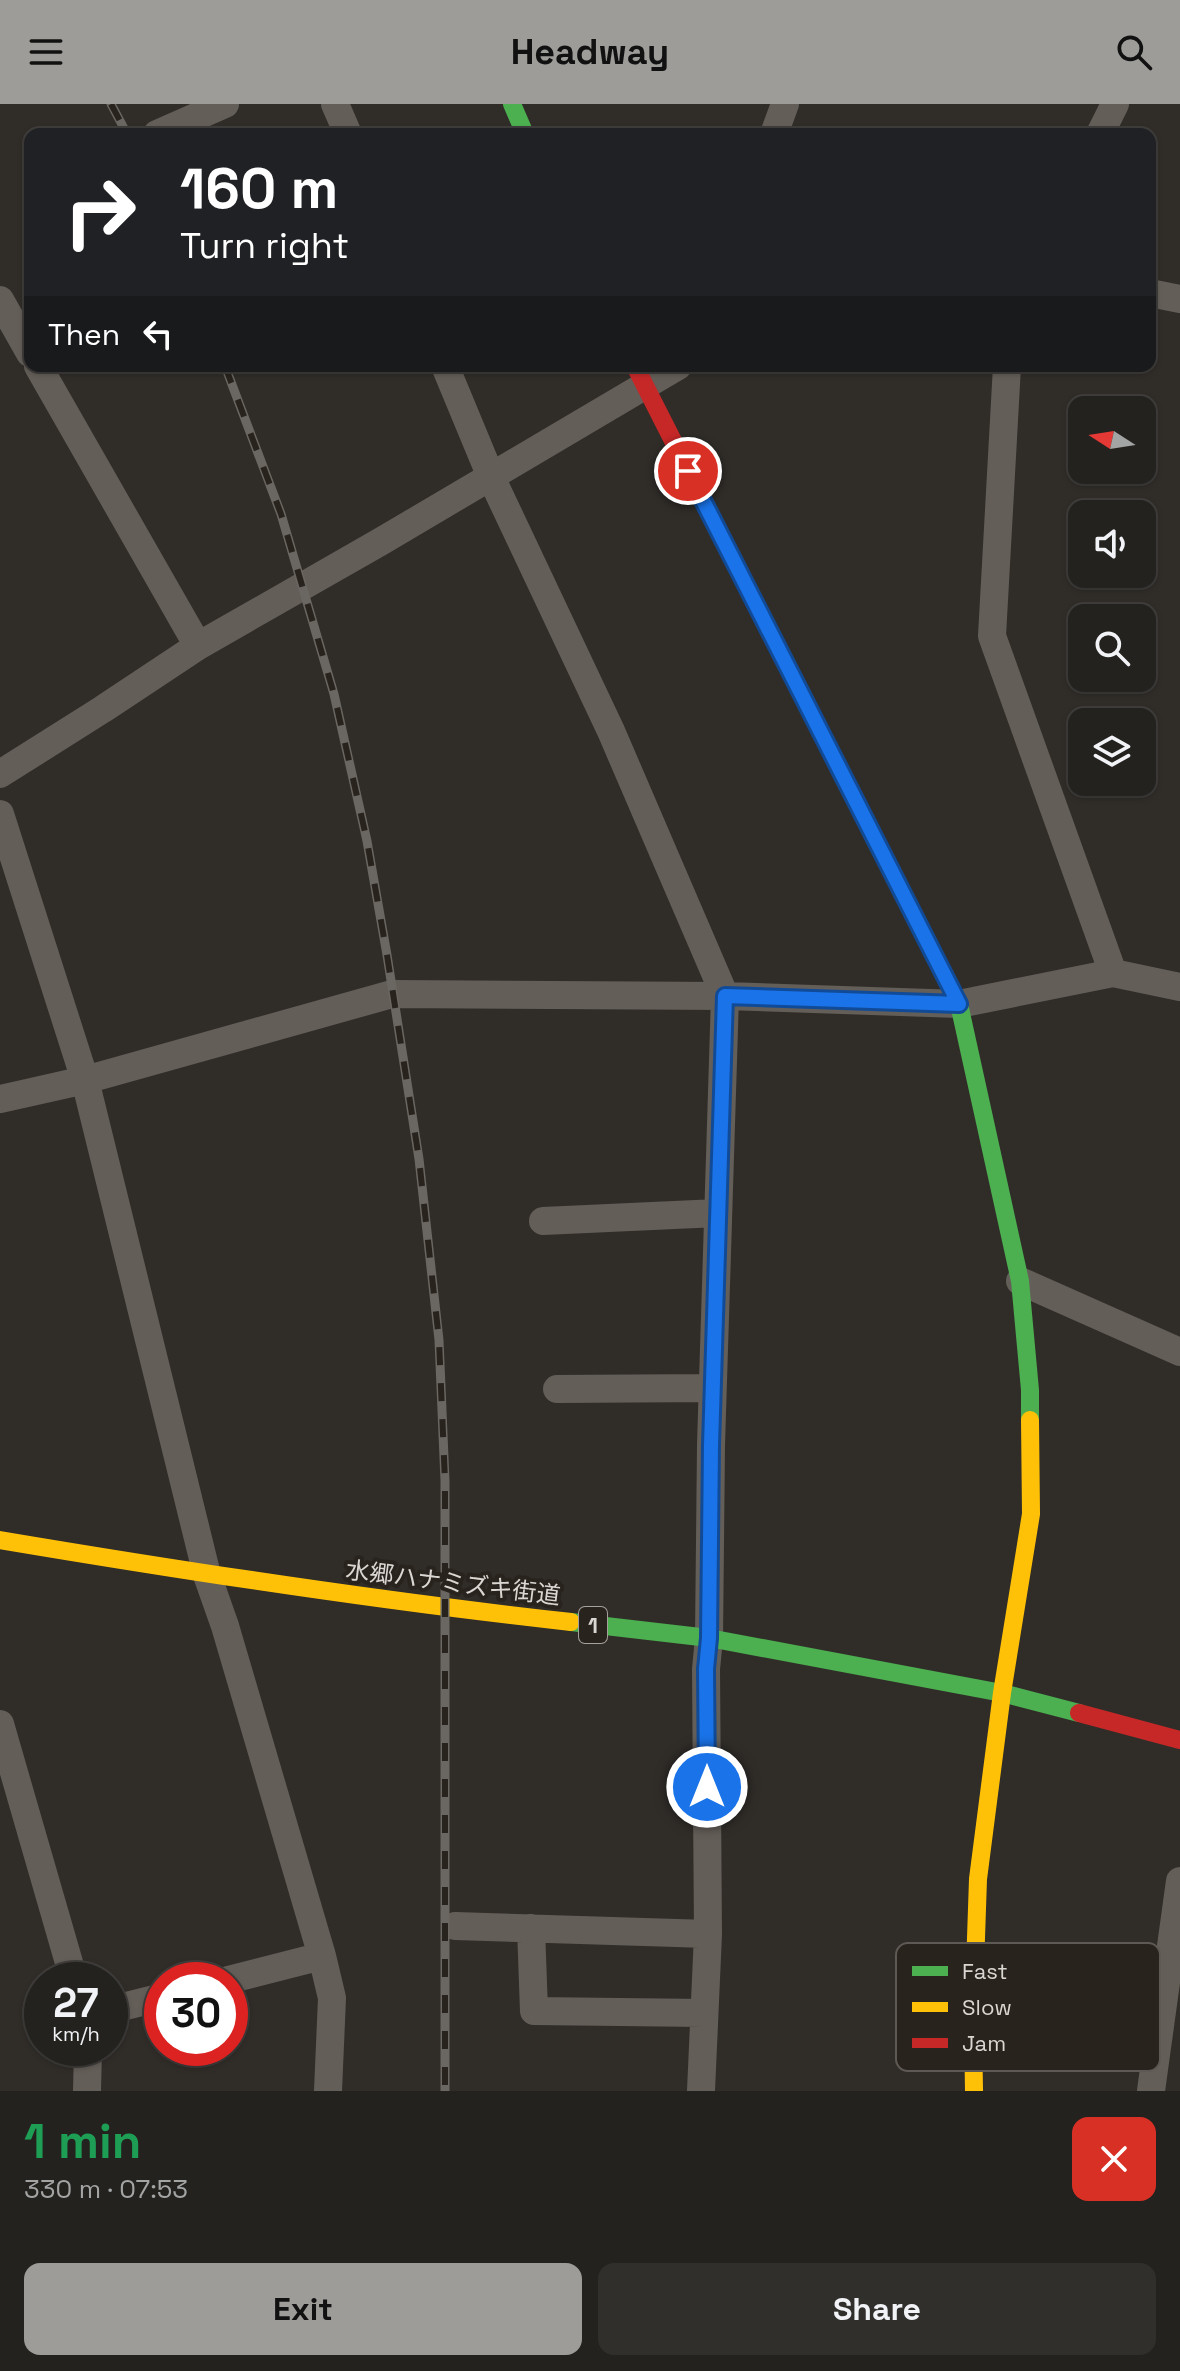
<!DOCTYPE html>
<html lang="en">
<head>
<meta charset="utf-8">
<style>
  :root { --surface:#24221f; --page:#302f2c; --text:#f1f3f6; --muted:#a3a4a4; --line:#413f3d; --accent:#9e9c98 }
  body { margin:0; font-family:"Space Grotesk","Noto Sans JP",sans-serif; background:var(--page); color:var(--text); height:100vh; display:flex; flex-direction:column; font-size:30px; white-space:nowrap }
  * { box-sizing:border-box; margin:0 }
  p { font-size:26px; color:var(--muted) }
  .icon { flex:none; width:44px; height:44px; fill:none; stroke:currentColor; stroke-width:2; stroke-linecap:round; stroke-linejoin:round }
  .map { position:relative; height:1987px; overflow:hidden }
  .details { display:flex; flex-direction:column; background:var(--surface); flex:1 }
  .details>* { flex:none }
  .hud { position:absolute; left:24px; top:24px; width:1132px; height:244px; border-radius:16px; box-shadow:0 2px 6px #0004,0 0 0 2px var(--line); background:#202124; color:#fff; overflow:hidden }
  .needle { width:52px; rotate:282deg }
  .controls { position:absolute; left:1068px; top:292px; display:grid; gap:16px }
  .controls a { display:grid; place-items:center; width:88px; height:88px; border-radius:16px; background:var(--surface); box-shadow:0 2px 6px #0004,0 0 0 2px var(--line); font-size:40px }
  .speed { position:absolute; left:24px; top:1858px; display:flex; gap:16px; font-size:40px; font-weight:700; text-align:center }
  .speed>* { display:grid; place-content:center; width:104px; height:104px; border-radius:50%; background:var(--surface); box-shadow:0 2px 6px #0004,0 0 0 2px var(--line); line-height:1 }
  .speed small { font-size:20px; font-weight:400 }
  .speed .limit { border:12px solid #d22; background:#fff; color:#111 }
  .pin { position:absolute; display:grid; place-items:center; width:68px; height:68px; color:#fff; margin:-34px; border:4px solid #fff; border-radius:50%; box-shadow:0 2px 8px #0007 }
  .me { position:absolute; width:88px; margin:-44px; rotate:0deg; stroke-linejoin:round; filter:drop-shadow(0 0 6px #0008) }
  .turn { display:flex; align-items:center; gap:28px; height:168px; padding:0 24px; font-size:36px }
  .turn .icon { width:104px; height:104px; stroke-width:2.5 }
  .turn b { display:block; font-size:56px; line-height:68px }
  .then { display:flex; align-items:center; height:76px; padding:0 24px; background:#0003; gap:16px; font-size:30px }
  .round { display:grid; place-items:center; flex:none; width:84px; height:84px; border-radius:16px; background:var(--page) }
  .head { display:flex; align-items:center; justify-content:space-between; height:136px; padding:0 24px }
  h1 { font-size:48px; font-weight:600; line-height:60px; color:#1e9e55 }
  .cta { display:flex; gap:16px; margin-top:auto; padding:16px 24px }
  .cta a { flex:1; height:92px; border-radius:16px; background:var(--accent); color:#111; font-size:32px; font-weight:600; line-height:92px; text-align:center }
  .cta a+a { background:var(--page); color:var(--text) }
  header { display:flex; justify-content:space-between; align-items:center; height:104px; padding:0 24px; background:var(--accent); color:#111; font-size:36px; font-weight:600 }
  .map>svg:first-child { display:block }
  .lines { fill:none; stroke-linecap:round; stroke-linejoin:round }
  .street { stroke:#645e58; stroke-width:28 }
  .fast { stroke:#4caf50; stroke-width:18 }
  .slow { stroke:#ffc107; stroke-width:18 }
  .jam { stroke:#c62828; stroke-width:18 }
  .rail-casing { stroke:#6a6661; stroke-width:9 }
  .rail { stroke:#29231d; stroke-width:6; stroke-dasharray:18; stroke-linecap:butt }
  .route-casing { stroke:#114b97; stroke-width:20 }
  .route { stroke:#1a73e8; stroke-width:14 }
  .labels { text-anchor:middle; stroke-width:8; stroke-linejoin:round; paint-order:stroke }
  .shield { fill:#29231d; stroke:#a5a19c; stroke-width:2 }
  .shield-label { font-size:22px; font-weight:bold; fill:#dad7d3 }
  .street-label { font-size:24px; fill:#dad7d3; stroke:#29231d }
  .key { fill:#29231d; stroke:#5e5954; stroke-width:2 }
  .key-label { font-size:22px; fill:#dad7d3 }
</style>
</head>
<body>
<header><svg class="icon" aria-label="menu" viewBox="0 0 24 24"><path d="M4 6h16M4 12h16M4 18h16"/></svg>Headway<svg class="icon" aria-label="search" viewBox="0 0 24 24"><circle cx="10" cy="10" r="6"/><path d="M15 15l6 6"/></svg></header>
<div class="map">
<svg width="1180" height="1987" viewBox="0 0 1180 1987">
  <rect width="100%" height="100%" fill="#302d29"/>
  <g class="lines">
    <path class="street" d="M 335,0 L 348,30
      M 157,30 L 225,0
      M 774,30 L 785,0
      M 1100,30 L 1115,0
      M 1150,189 L 1180,195
      M 0,196 L 30,249
      M 38,262 L 198,542
      M 445,262 L 491,373 L 611,627 L 725,892 L 711,1341 L 709,1534 L 706,1565 L 708,1830 L 701,1987
      M 1007,262 L 992,532 L 1113,869
      M 0,670 L 103,605 L 198,542 L 380,438 L 678,262
      M 0,710 L 85,976 L 207,1471 L 225,1522 L 322,1852 L 332,1894 L 328,1987
      M 0,995 L 85,976 L 392,890 L 725,892 L 959,900 L 1113,869 L 1180,883
      M 543,1117 L 718,1109
      M 1020,1177 L 1180,1248
      M 557,1285 L 712,1284
      M 0,1620 L 74,1876
      M 455,1822 L 708,1830
      M 531,1824 L 534,1907 L 704,1909
      M 228,1876 L 322,1852
      M 110,1906 L 162,1893
      M 87,1987 L 88,1944
      M 1151,1987 L 1180,1777"/>
    <path class="fast" d="M 512,0 L 525,30
      M 920,824 L 959,900 L 1020,1177 L 1030,1286 L 1030,1316
      M 571,1518 L 709,1534 L 1002,1589 L 1079,1609"/>
    <path class="slow" d="M 760,508 L 920,824
      M 0,1436 C 190,1468 380,1497 571,1518
      M 974,1987 L 973,1922 L 978,1775 L 1002,1589 L 1031,1410 L 1030,1316"/>
    <path class="jam" d="M 635,262 L 760,508
      M 1079,1609 L 1180,1636"/>
    <defs>
      <path id="rail" d="M 111,0 L 127,30
        M 225,262 L 281,410 L 334,590 L 367,737 L 387,851 L 419,1055 L 439,1236 L 445,1377 L 445,1987"/>
    </defs>
    <use href="#rail" class="rail-casing"/>
    <use href="#rail" class="rail"/>
  </g>
  <g class="lines">
    <defs>
      <path id="route" d="M 688,367 L 959,900 L 725,892 L 711,1341 L 709,1534 L 706,1565 L 707,1683"/>
    </defs>
    <use href="#route" class="route-casing"/>
    <use href="#route" class="route"/>
  </g>
  <g class="labels">
    <rect class="shield" x="579" y="1503" width="28" height="36" rx="6"/>
    <g class="shield-label">
      <text x="593" y="1529">1</text>
    </g>
    <g class="street-label">
      <text transform="translate(453 1479) rotate(7)" y="8">水郷ハナミズキ街道</text>
    </g>
  </g>
  <rect x="896" y="1839" width="264" height="128" rx="12" class="key"/>
  <rect x="912" y="1862" width="36" height="10" fill="#4caf50"/>
  <rect x="912" y="1898" width="36" height="10" fill="#ffc107"/>
  <rect x="912" y="1934" width="36" height="10" fill="#c62828"/>
  <g class="key-label">
    <text x="962" y="1875">Fast</text>
    <text x="962" y="1911">Slow</text>
    <text x="962" y="1947">Jam</text>
  </g>
</svg>
<div class="controls">
<a><svg class="needle" viewBox="-14 -14 28 28"><path d="M0-13l5 13h-10z" fill="#e53935"/><path d="M0 13l5-13h-10z" fill="#a3a4a4"/></svg></a>
<a><svg class="icon" aria-label="sound" viewBox="0 0 24 24"><path d="M4 9h4l5-4v14l-5-4H4zM17 9q2 3 0 6"/></svg></a>
<a><svg class="icon" aria-label="search" viewBox="0 0 24 24"><circle cx="10" cy="10" r="6"/><path d="M15 15l6 6"/></svg></a>
<a><svg class="icon" aria-label="layers" viewBox="0 0 24 24"><path d="M12 4l9 5-9 5-9-5zM3 14l9 5 9-5"/></svg></a>
</div>
<div class="speed"><div>27<small>km/h</small></div><div class="limit">30</div></div>
<div class="pin" style="left:688px;top:367px;background:#d93025"><svg class="icon" aria-label="arrive" viewBox="0 0 24 24"><path d="M6 21V4h12l-3 4 3 4H6"/></svg></div>
<svg class="me" style="left:707px;top:1683px" viewBox="-20 -20 40 40"><circle r="17" fill="#1a73e8" stroke="#fff" stroke-width="3"/><path d="M0-11L8 9 0 5-8 9z" fill="#fff"/></svg>
<div class="hud">
<div class="turn"><svg class="icon" aria-label="right" viewBox="0 0 24 24"><path d="M7 20v-9h11M14 6l5 5-5 5"/></svg><div><b>160 m</b>Turn right</div></div>
<div class="then">Then<svg class="icon" aria-label="left" viewBox="0 0 24 24"><path d="M17 20v-9H6M10 6l-5 5 5 5"/></svg></div>
</div>
</div>
<section class="details">
<div class="head"><div><h1>1 min</h1><p>330 m · 07:53</p></div><a class="round" style="background:#d93025;color:#fff"><svg class="icon" aria-label="close" viewBox="0 0 24 24"><path d="M6 6l12 12M18 6L6 18"/></svg></a></div>
<div class="cta"><a>Exit</a><a>Share</a></div>
</section>
</body>
</html>
